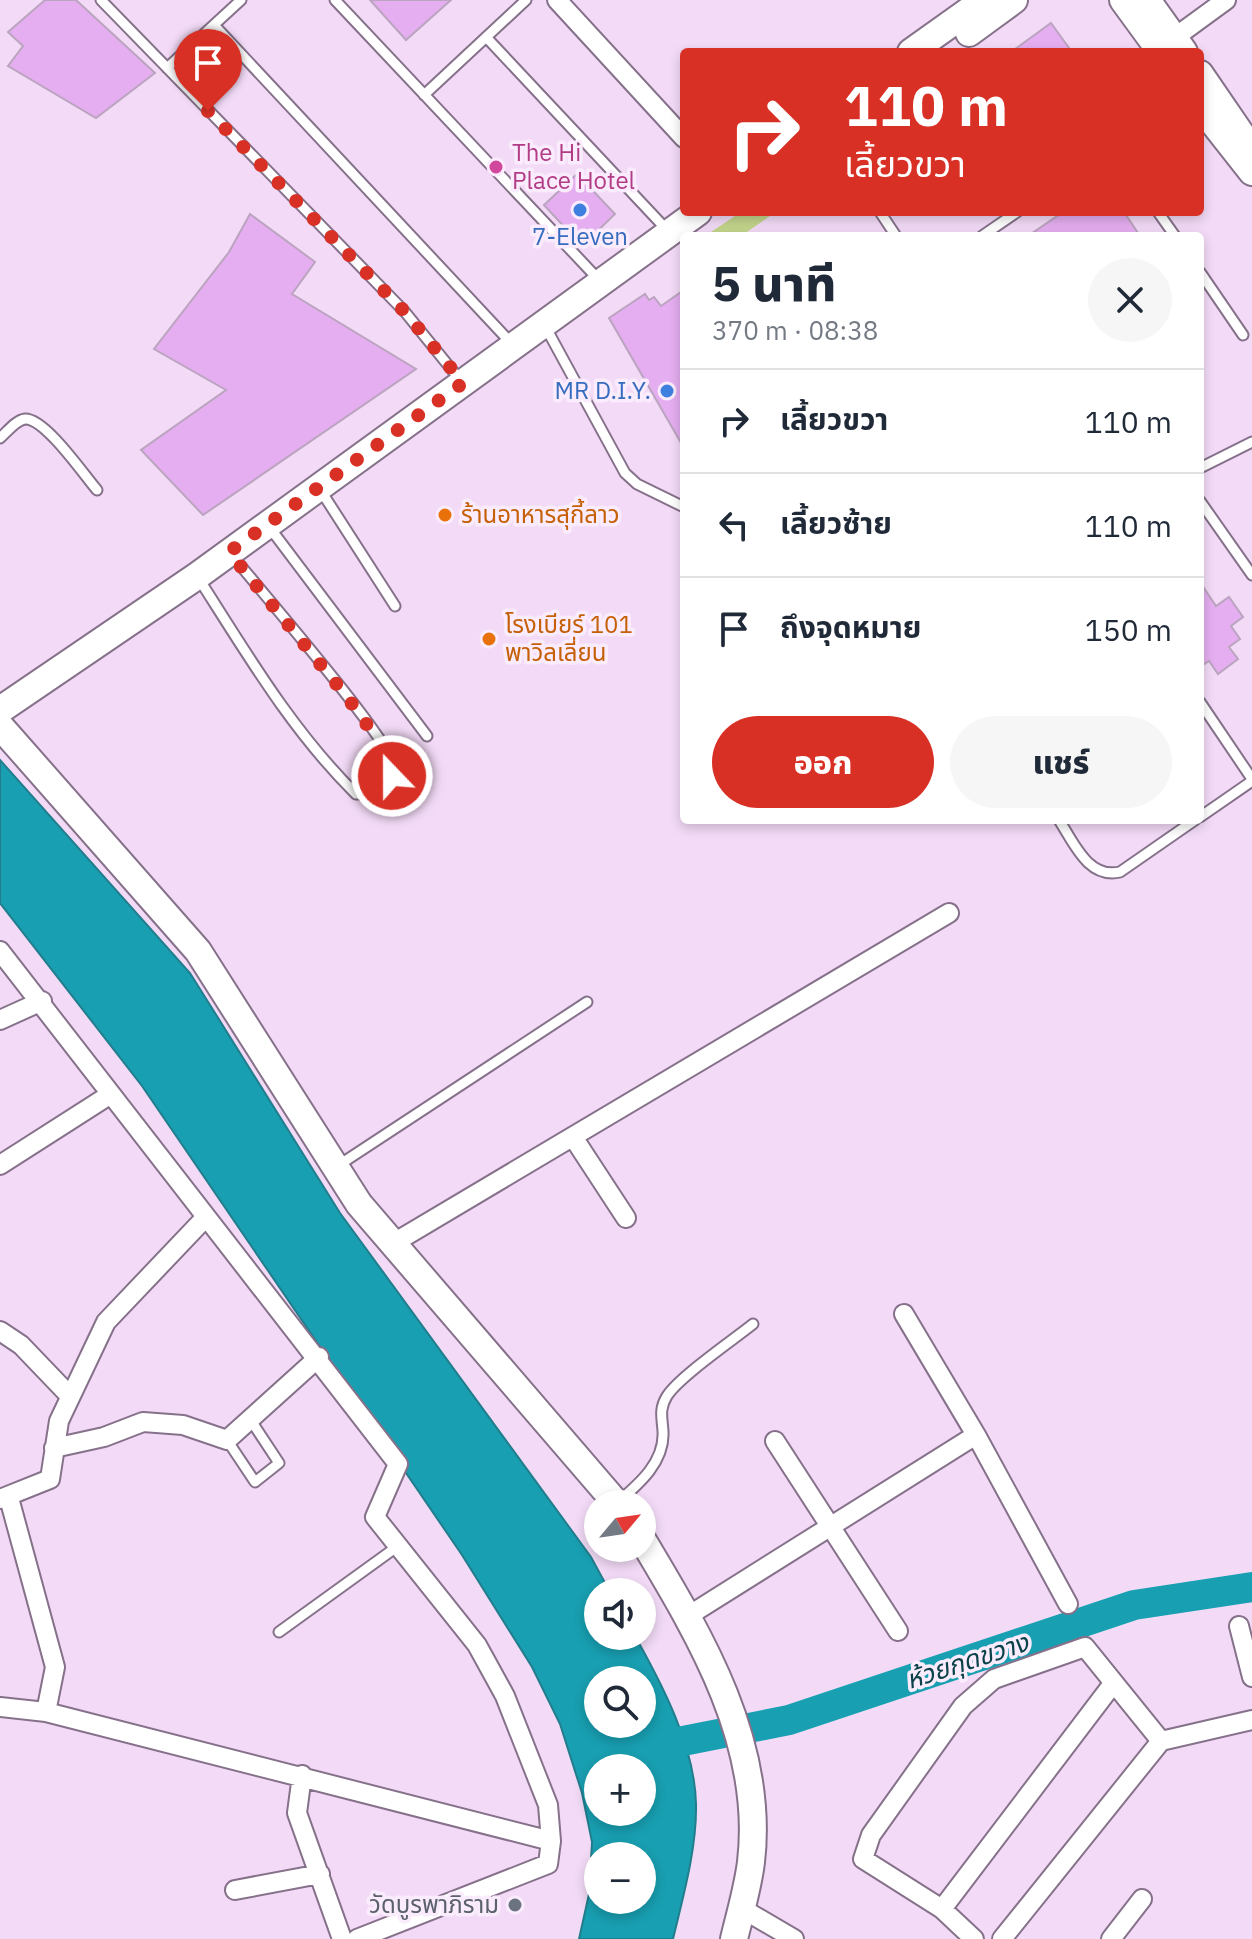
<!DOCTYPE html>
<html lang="th">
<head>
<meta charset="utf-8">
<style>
  :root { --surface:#fff; --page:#f6f6f7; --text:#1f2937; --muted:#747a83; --line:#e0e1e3; --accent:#d93025 }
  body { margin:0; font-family:"IBM Plex Sans","Noto Sans Thai",sans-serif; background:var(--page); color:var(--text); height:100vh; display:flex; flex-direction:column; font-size:30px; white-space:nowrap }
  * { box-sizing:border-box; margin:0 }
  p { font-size:26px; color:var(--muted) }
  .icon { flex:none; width:44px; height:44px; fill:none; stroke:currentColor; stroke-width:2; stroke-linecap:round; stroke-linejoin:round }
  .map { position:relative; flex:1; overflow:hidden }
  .side { position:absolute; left:680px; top:232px; width:524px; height:592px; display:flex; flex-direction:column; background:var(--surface); border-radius:8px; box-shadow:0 4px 12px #0003 }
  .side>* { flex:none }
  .guide { position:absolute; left:680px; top:48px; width:524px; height:168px; border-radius:8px; box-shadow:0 4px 12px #0003; background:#d93025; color:#fff; overflow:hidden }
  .needle { width:52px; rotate:61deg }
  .buttons { position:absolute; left:584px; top:1490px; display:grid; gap:16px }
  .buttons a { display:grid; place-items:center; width:72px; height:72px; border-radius:50%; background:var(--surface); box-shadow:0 4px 12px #0003; font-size:40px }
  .pin { position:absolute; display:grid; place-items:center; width:68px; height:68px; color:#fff; margin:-82px -34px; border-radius:50% 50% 50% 0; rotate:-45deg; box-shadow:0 0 8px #0007 }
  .pin .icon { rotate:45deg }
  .me { position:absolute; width:88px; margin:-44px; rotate:338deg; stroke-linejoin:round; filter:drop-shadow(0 0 6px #0008) }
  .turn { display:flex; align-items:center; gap:28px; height:168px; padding:0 32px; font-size:36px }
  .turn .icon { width:104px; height:104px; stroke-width:2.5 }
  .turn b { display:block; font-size:56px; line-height:68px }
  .round { display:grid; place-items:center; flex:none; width:84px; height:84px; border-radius:42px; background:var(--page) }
  .headline { display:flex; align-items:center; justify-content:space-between; height:136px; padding:0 32px }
  h1 { font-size:48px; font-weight:800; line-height:60px }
  .action { display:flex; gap:16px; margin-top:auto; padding:16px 32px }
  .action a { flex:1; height:92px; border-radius:48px; background:var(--accent); color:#fff; font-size:32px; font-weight:800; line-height:92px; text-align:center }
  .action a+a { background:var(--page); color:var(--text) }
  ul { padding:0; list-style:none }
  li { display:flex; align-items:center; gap:24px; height:104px; padding:0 32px; border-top:2px solid var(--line) }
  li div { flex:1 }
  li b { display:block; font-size:30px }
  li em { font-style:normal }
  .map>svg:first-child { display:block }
  .green { fill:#c4d58c }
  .water { fill:#189fb1; stroke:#227d8d; stroke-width:2; fill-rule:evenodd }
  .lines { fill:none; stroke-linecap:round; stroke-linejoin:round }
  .river { stroke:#189fb1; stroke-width:30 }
  .building { fill:#e5aef0; stroke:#bba4bf; stroke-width:2 }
  .lane-casing { stroke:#86718a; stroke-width:13 }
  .street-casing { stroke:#86718a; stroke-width:22 }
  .secondary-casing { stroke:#86718a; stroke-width:30 }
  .lane { stroke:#fff; stroke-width:9 }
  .street { stroke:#fff; stroke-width:18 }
  .secondary { stroke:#fff; stroke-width:26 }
  .route { stroke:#d93025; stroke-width:14; stroke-dasharray:0 25.2 }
  .hotel-dot { fill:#d1479c; stroke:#faecfd; stroke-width:3 }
  .shop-dot { fill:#3f7fe0; stroke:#faecfd; stroke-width:3 }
  .food-dot { fill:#e8710a; stroke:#faecfd; stroke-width:3 }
  .worship-dot { fill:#6b7280; stroke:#faecfd; stroke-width:3 }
  .labels { text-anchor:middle; stroke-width:7; stroke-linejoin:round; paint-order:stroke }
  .hotel-label { font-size:24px; fill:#b23c85; stroke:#faecfd; text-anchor:start }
  .shop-label { font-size:24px; fill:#366cbe; stroke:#faecfd }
  .food-label { font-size:24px; fill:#c56008; stroke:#faecfd; text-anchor:start }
  .worship-label { font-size:24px; fill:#5b616d; stroke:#faecfd; text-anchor:end }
  .water-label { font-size:26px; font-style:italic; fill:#0b4249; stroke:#faecfd }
</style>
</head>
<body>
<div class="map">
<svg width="1252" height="1939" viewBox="0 0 1252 1939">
  <rect width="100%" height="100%" fill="#f3dbf7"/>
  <path class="green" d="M 741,212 L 776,212 L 741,236 L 705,236 Z"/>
  <path class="water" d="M 0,760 L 190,973 L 340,1213 L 591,1557 L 610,1592 L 598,1592 L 598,1636 L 635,1636 C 662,1684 695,1747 696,1804 C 697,1848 683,1897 673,1939 L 579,1939 L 589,1894 L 592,1842 L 582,1793 L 560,1724 L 532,1667 L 462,1555 L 142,1086 L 0,903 ZM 598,1680 L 642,1680 L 642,1724 L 598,1724 ZM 598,1768 L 642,1768 L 642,1812 L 598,1812 ZM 598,1856 L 642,1856 L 642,1900 L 598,1900 Z"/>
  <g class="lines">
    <path class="river" d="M 683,1741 L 789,1720 L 1134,1605 L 1252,1587"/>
  </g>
  <path class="building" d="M 45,0 L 76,0 L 155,73 L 96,118 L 8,66 L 23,46 L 8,32 Z
    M 370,0 L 451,0 L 406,40 Z
    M 1051,23 L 1072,52 L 1011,52 Z
    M 577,174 L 615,214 L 582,246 L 544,205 Z
    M 1063,212 L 1124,212 L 1140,236 L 1028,236 Z
    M 250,214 L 315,262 L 292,294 L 416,369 L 203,515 L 141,450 L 226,390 L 154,349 L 229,252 Z
    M 684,290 L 684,448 L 609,318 L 645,294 L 649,300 L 654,297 L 661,306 Z
    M 1200,582 L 1216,606 L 1229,597 L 1243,617 L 1231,626 L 1240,639 L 1229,647 L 1238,659 L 1218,674 L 1209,661 L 1200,667 Z"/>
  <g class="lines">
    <defs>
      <path id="lane" d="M 101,0 L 405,312 L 461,381
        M 335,0 L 599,280
        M 214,25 L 512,344
        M 486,37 L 667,230
        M 167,68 L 241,0
        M 424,95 L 526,0
        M 880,212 L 896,236
        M 1158,212 L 1175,236
        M 982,236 L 1017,212
        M 1200,272 L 1243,335
        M 545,326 L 625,473 L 637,484 L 684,507
        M 0,438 C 7,432 16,420 25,419 C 45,418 84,475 97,490
        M 1200,468 L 1252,442
        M 321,491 L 395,606
        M 1200,501 L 1252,575
        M 270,528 L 427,736
        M 199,579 C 247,654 292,731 356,794 C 374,795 395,786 393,764 C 390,740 255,584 231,554
        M 1200,702 L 1252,779
        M 1200,817 L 1252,781
        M 1059,820 C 1074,843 1088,879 1120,872 L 1195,820
        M 339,1165 L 587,1002
        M 227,1440 L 255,1482 L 279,1463 L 250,1419
        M 618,1502 C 639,1484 665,1462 663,1431 C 662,1417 659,1409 667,1396 C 679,1377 733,1340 753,1324
        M 279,1632 L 398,1546"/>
      <path id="street" d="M 557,0 L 684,138
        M 1174,38 L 1226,0
        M 0,951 L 398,1464 L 375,1517 L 477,1645 L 505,1696 L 548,1805 L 551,1841 L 548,1864 L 357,1939
        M 0,1020 L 42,1001
        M 573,1137 L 626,1218
        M 0,1165 L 111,1094
        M 392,1244 L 949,913
        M 904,1314 L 976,1435 L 1068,1604
        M 0,1331 L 21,1345 L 68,1394
        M 775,1441 L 898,1631
        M 54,1448 L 104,1437 L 143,1422 L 183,1425 L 227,1440 L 319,1357
        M 9,1498 L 55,1667 L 46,1712
        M 0,1499 L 50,1479 L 59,1421 L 106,1322 L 204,1219
        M 688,1616 L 976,1435
        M 1239,1626 L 1252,1677
        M 0,1707 L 46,1712 L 551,1841
        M 302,1775 L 297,1813 L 342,1939
        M 235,1890 L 320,1874
        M 741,1908 L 794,1939
        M 942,1909 L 1112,1685
        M 974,1939 L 942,1909 L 863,1859 L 871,1835 L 963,1706 L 994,1679 L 1085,1647 L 1161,1741
        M 1002,1939 L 1161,1741 L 1252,1720
        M 1111,1939 L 1142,1899"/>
      <path id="secondary" d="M 1123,0 L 1161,52
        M 1147,0 L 1184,52
        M 969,33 L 1014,0
        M 911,52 L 984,0
        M 1200,74 L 1252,150
        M 1200,106 L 1252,172
        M 0,710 L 197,576 L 698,212
        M 0,726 L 198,951 L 359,1204 L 617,1504
        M 642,1539 C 700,1636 765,1743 751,1862 C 748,1887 740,1914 734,1939"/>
    </defs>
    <use href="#lane" class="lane-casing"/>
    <use href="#street" class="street-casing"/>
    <use href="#secondary" class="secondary-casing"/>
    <use href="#lane" class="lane"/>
    <use href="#street" class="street"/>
    <use href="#secondary" class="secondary"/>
  </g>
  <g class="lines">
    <path class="route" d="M 208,111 L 405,312 L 463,383 L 229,552 L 347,697 L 393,761 L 392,776"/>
  </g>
  <circle class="hotel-dot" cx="496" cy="167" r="8"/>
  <g class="shop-dot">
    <circle cx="580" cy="210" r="8"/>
    <circle cx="667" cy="391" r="8"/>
  </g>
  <g class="food-dot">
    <circle cx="445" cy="515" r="8"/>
    <circle cx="489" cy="639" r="8"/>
  </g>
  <circle class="worship-dot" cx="515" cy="1905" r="8"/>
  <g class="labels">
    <g class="hotel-label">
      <text x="512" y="161">The Hi<tspan x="512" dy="28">Place Hotel</tspan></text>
    </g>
    <g class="shop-label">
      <text x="580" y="245">7-Eleven</text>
      <text x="651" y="399" text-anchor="end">MR D.I.Y.</text>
    </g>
    <g class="food-label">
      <text x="461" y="523">ร้านอาหารสุกี้ลาว</text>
      <text x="505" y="633">โรงเบียร์ 101<tspan x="505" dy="28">พาวิลเลี่ยน</tspan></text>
    </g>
    <g class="worship-label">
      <text x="499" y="1913">วัดบูรพาภิราม</text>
    </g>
    <g class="water-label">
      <text transform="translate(967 1661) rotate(-18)" y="9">ห้วยกุดขวาง</text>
    </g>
  </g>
</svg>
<div class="buttons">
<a><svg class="needle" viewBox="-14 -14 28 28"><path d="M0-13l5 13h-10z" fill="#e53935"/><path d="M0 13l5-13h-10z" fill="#747a83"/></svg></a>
<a><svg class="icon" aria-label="sound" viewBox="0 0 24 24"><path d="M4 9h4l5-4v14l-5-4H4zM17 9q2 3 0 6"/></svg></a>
<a><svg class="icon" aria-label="search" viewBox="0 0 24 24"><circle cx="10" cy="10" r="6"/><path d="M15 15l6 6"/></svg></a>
<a>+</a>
<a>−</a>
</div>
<div class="pin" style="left:208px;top:111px;background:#d93025"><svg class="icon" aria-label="arrive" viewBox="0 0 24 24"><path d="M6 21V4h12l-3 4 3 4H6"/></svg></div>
<svg class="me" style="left:392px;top:776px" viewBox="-20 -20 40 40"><circle r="17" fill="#d93025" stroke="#fff" stroke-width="3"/><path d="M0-11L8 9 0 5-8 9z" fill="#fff"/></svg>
<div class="guide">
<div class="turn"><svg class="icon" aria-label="right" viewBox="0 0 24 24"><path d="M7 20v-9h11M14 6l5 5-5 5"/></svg><div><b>110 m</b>เลี้ยวขวา</div></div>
</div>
<section class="side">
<div class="headline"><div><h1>5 นาที</h1><p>370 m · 08:38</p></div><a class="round"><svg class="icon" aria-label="close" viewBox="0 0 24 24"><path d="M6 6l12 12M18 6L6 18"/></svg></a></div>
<ul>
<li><svg class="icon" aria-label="right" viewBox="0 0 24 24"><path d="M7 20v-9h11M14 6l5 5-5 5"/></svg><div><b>เลี้ยวขวา</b></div><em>110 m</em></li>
<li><svg class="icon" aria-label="left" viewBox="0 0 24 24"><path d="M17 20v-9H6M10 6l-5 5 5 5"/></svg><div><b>เลี้ยวซ้าย</b></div><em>110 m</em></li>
<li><svg class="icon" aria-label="arrive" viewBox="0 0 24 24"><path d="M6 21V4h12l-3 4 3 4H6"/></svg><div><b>ถึงจุดหมาย</b></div><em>150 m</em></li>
</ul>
<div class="action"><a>ออก</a><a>แชร์</a></div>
</section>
</div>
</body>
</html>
